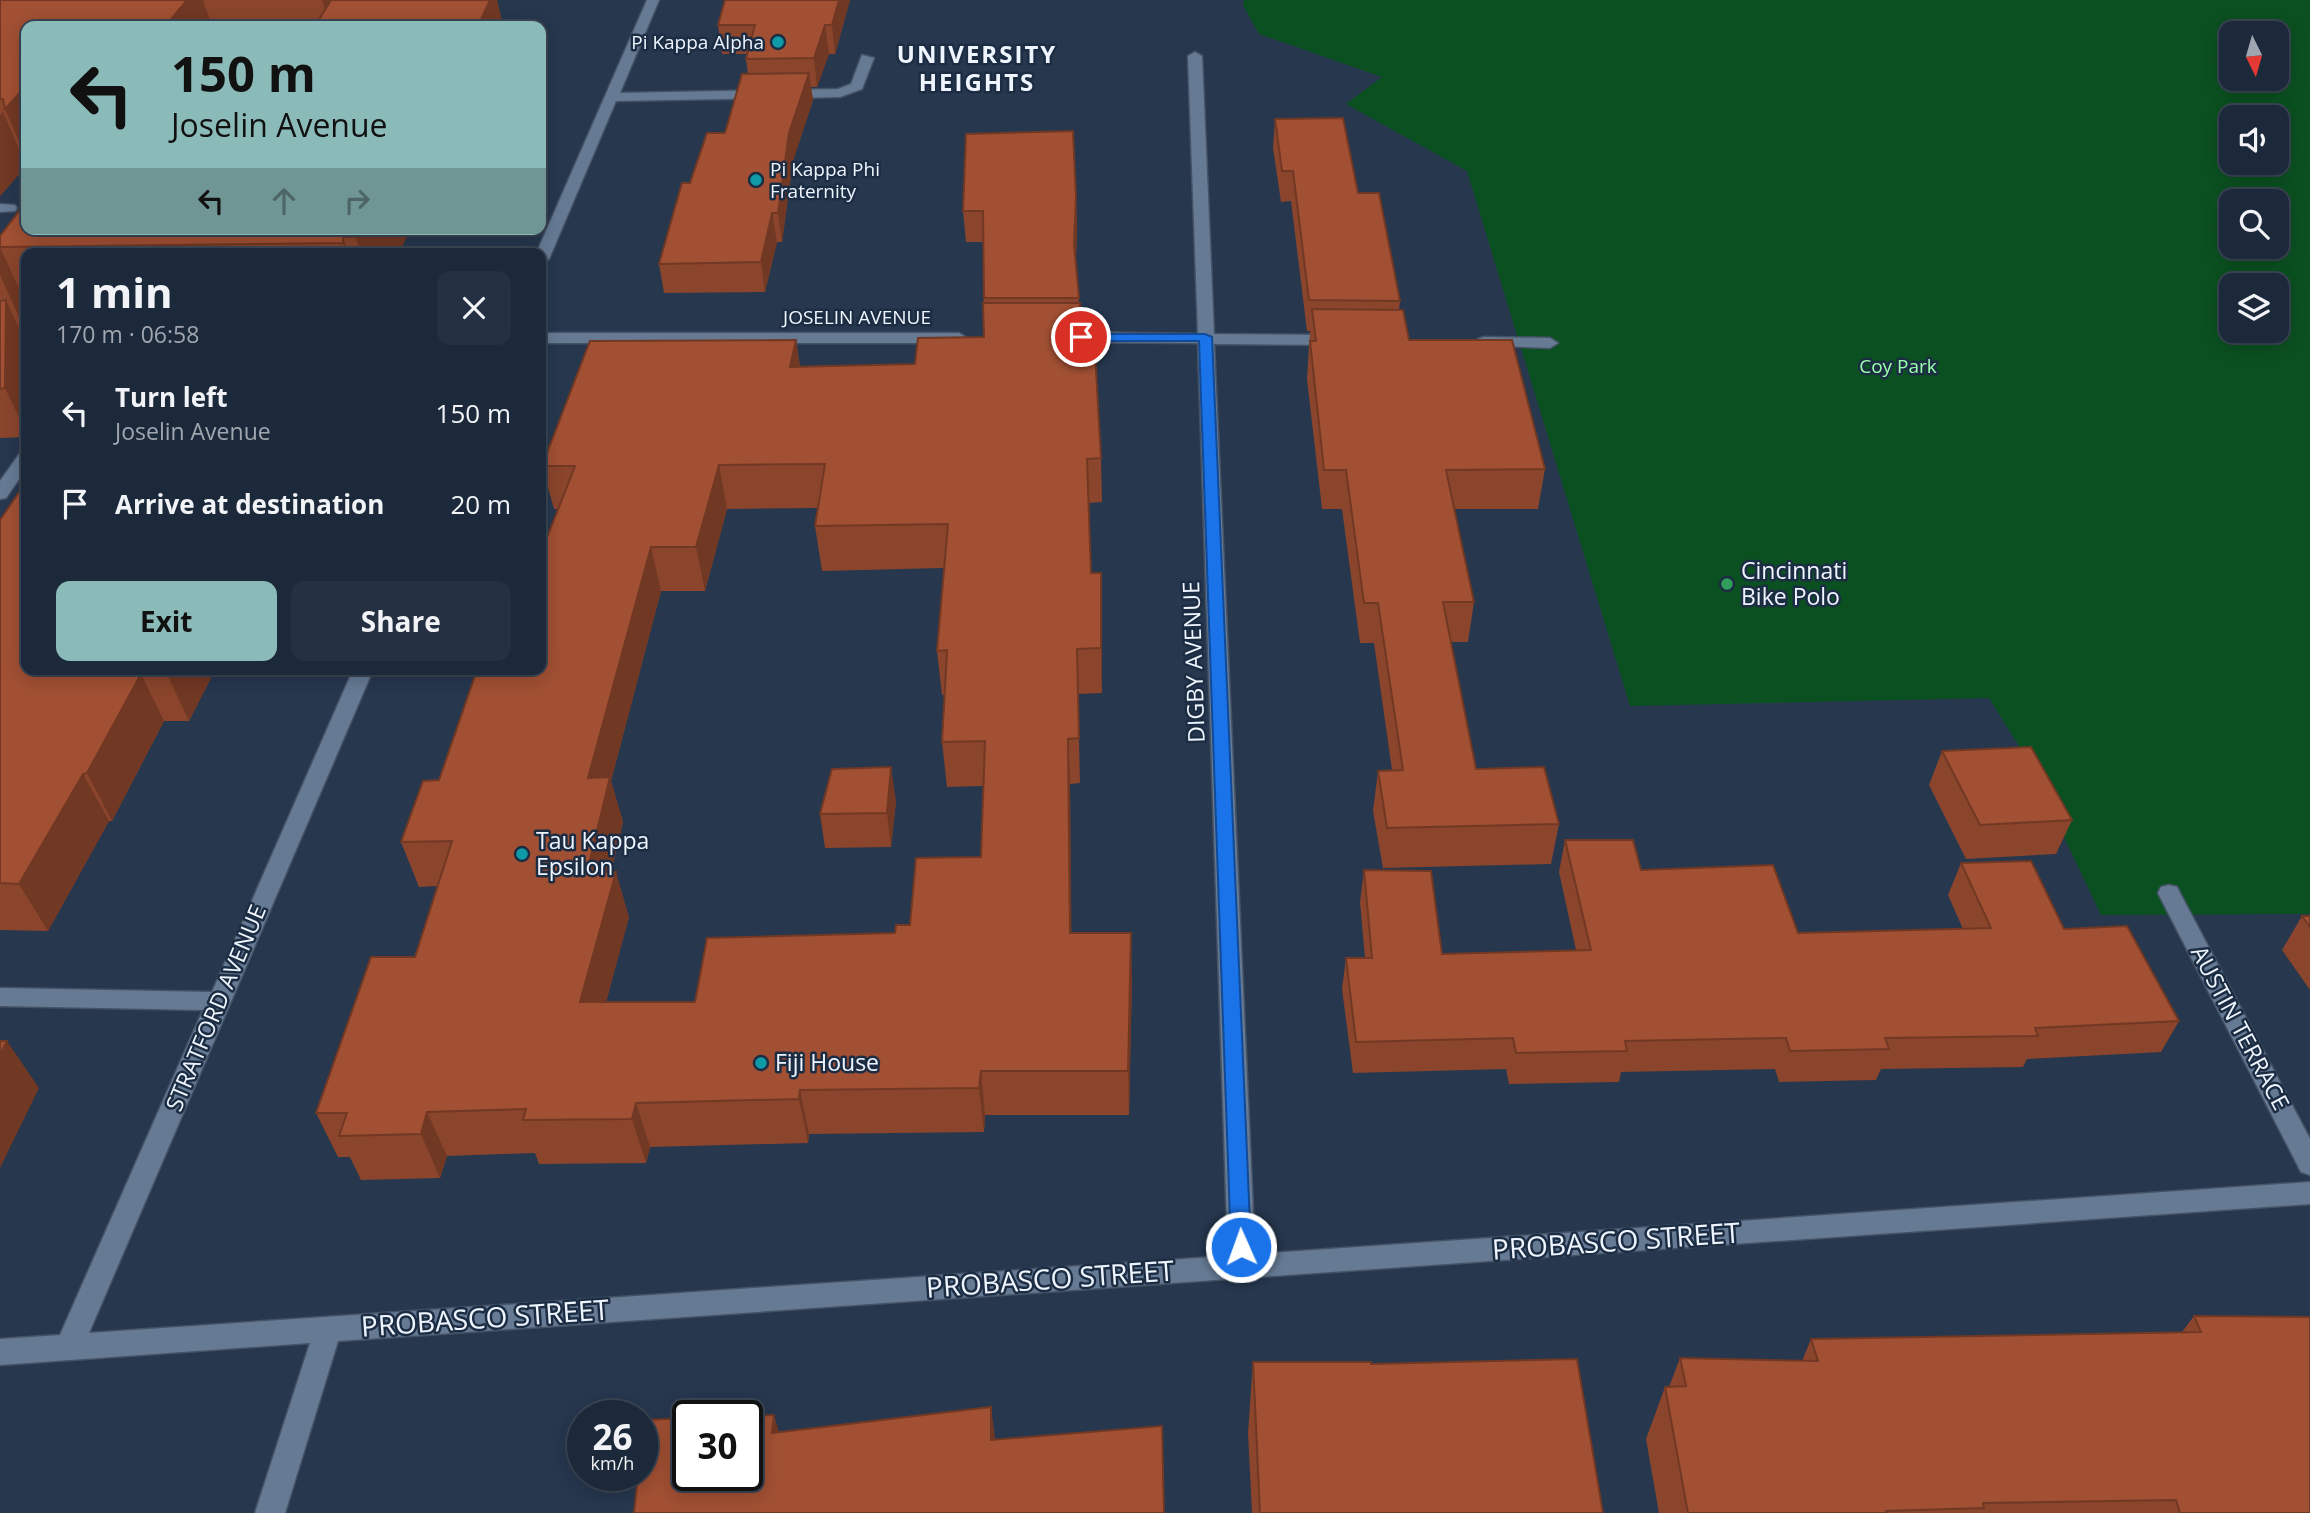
<!DOCTYPE html>
<html lang="en">
<head>
<meta charset="utf-8">
<style>
  :root { --surface:#1c293a; --page:#253142; --text:#f1f3f6; --muted:#a0a6af; --line:#3a4554; --accent:#8bbbb9 }
  body { margin:0; font-family:"Open Sans",sans-serif; background:var(--page); color:var(--text); height:100vh; display:flex; flex-direction:column; font-size:26px; white-space:nowrap }
  * { box-sizing:border-box; margin:0 }
  p { font-size:23px; color:var(--muted) }
  .icon { flex:none; width:38px; height:38px; fill:none; stroke:currentColor; stroke-width:2; stroke-linecap:round; stroke-linejoin:round }
  .map { position:relative; flex:1; overflow:hidden }
  .drawer { position:absolute; left:21px; top:248px; width:525px; height:427px; display:flex; flex-direction:column; background:var(--surface); border-radius:14px; box-shadow:0 4px 18px #0003,0 0 0 2px var(--line) }
  .drawer>* { flex:none }
  .banner { position:absolute; left:21px; top:21px; width:525px; height:214px; border-radius:14px; box-shadow:0 4px 18px #0003,0 0 0 2px var(--line); background:#8bbbb9; color:#111; overflow:hidden }
  .needle { width:46px; rotate:175deg }
  .controls { position:absolute; left:2219px; top:21px; display:grid; gap:14px }
  .controls a { display:grid; place-items:center; width:70px; height:70px; border-radius:14px; background:var(--surface); box-shadow:0 4px 18px #0003,0 0 0 2px var(--line); font-size:35px }
  .speed { position:absolute; left:567px; top:1400px; display:flex; gap:14px; font-size:35px; font-weight:700; text-align:center }
  .speed>* { display:grid; place-content:center; width:91px; height:91px; border-radius:50%; background:var(--surface); box-shadow:0 4px 18px #0003,0 0 0 2px var(--line); line-height:1 }
  .speed small { font-size:18px; font-weight:400 }
  .speed .limit { border:4px solid #111; border-radius:10px; background:#fff; color:#111 }
  .pin { position:absolute; display:grid; place-items:center; width:60px; height:60px; color:#fff; margin:-30px; border:4px solid #fff; border-radius:50%; box-shadow:0 2px 7px #0007 }
  .me { position:absolute; width:77px; margin:-38px; rotate:358deg; stroke-linejoin:round; filter:drop-shadow(0 0 5px #0008) }
  .turn { display:flex; align-items:center; gap:24px; height:147px; padding:0 35px; font-size:32px }
  .turn .icon { width:91px; height:91px; stroke-width:2.5 }
  .turn b { display:block; font-size:49px; line-height:60px }
  .lanes { display:flex; align-items:center; height:66px; padding:0 35px; background:#0003; justify-content:center; gap:35px; direction:ltr }
  .lanes .off { opacity:.35 }
  .round { display:grid; place-items:center; flex:none; width:74px; height:74px; border-radius:14px; background:var(--page) }
  .headline { display:flex; align-items:center; justify-content:space-between; height:119px; padding:0 35px }
  h1 { font-size:42px; font-weight:700; line-height:52px }
  .primary-button { display:flex; gap:14px; margin-top:auto; padding:14px 35px }
  .primary-button a { flex:1; height:80px; border-radius:14px; background:var(--accent); color:#111; font-size:28px; font-weight:700; line-height:80px; text-align:center }
  .primary-button a+a { background:var(--page); color:var(--text) }
  ul { padding:0; list-style:none }
  li { display:flex; align-items:center; gap:21px; height:91px; padding:0 35px }
  li div { flex:1 }
  li b { display:block; font-size:26px }
  li em { font-style:normal }
  .map>svg:first-child { display:block }
  .green { fill:#0b5021; fill-rule:evenodd }
  .lines { fill:none; stroke-linecap:round; stroke-linejoin:round }
  .minor-casing { stroke:#445264; stroke-width:3 }
  .minor { fill:#667a94; fill-rule:evenodd }
  .wall { fill:#8a452c; fill-rule:evenodd }
  .shaded-wall { fill:#713824 }
  .building { fill:#a15033; stroke:#713824; stroke-width:2; fill-rule:evenodd }
  .route { fill:#1a73e8; stroke:#114b97; stroke-width:2 }
  .culture-dot { fill:#0f9aa8; stroke:#1c2d43; stroke-width:2.5 }
  .leisure-dot { fill:#2e9e5b; stroke:#1c2d43; stroke-width:2.5 }
  .labels { text-anchor:middle; stroke-width:5; stroke-linejoin:round; paint-order:stroke }
  .far-poi-label { font-size:19px; fill:#eef5fe; stroke:#1c2d43; text-anchor:end }
  .far-street-label { font-size:19px; fill:#eef5fe; stroke:#1c2d43 }
  .far-park-label { font-size:19px; fill:#9affad; stroke:#1c2d43 }
  .poi-label { font-size:23px; fill:#eef5fe; stroke:#1c2d43; text-anchor:start }
  .street-label { font-size:23px; fill:#eef5fe; stroke:#1c2d43 }
  .far-district-label { font-size:24px; font-weight:bold; letter-spacing:2px; fill:#eef5fe; stroke:#1c2d43 }
  .near-street-label { font-size:28px; fill:#eef5fe; stroke:#1c2d43 }
</style>
</head>
<body>
<div class="map">
<svg width="2310" height="1513" viewBox="0 0 2310 1513">
  <rect width="100%" height="100%" fill="#26374e"/>
  <path class="green" d="M 1244,0 L 2310,0 L 2310,914 L 2101,915 L 2027,759 L 1989,698 L 1630,706 L 1467,171 L 1346,104 L 1382,77 L 1259,34 L 1243,5 ZM 2231,33 L 2277,33 L 2277,79 L 2231,79 ZM 2231,117 L 2277,117 L 2277,163 L 2231,163 ZM 2231,201 L 2277,201 L 2277,247 L 2231,247 ZM 2231,285 L 2277,285 L 2277,331 L 2231,331 Z"/>
  <g class="lines">
    <defs>
      <path id="minor" d="M 647,0 L 659,0 L 620,93 L 838,89 L 851,84 L 862,55 L 874,58 L 862,89 L 840,97 L 616,101 L 549,259 L 541,264 L 541,254 L 536,254 Z
        M 1195,52 L 1202,56 L 1214,334 L 1337,335 L 1345,340 L 1337,345 L 1214,344 L 1255,1254 L 2310,1182 L 2310,1204 L 338,1341 L 285,1513 L 255,1513 L 310,1343 L 0,1365 L 0,1339 L 60,1335 L 203,1010 L 0,1006 L 0,988 L 212,992 L 353,670 L 373,670 L 89,1333 L 1228,1256 L 1198,343 L 1068,342 L 1060,337 L 1068,332 L 1198,334 L 1188,56 Z
        M 0,204 L 15,205 L 17,208 L 15,211 L 0,212 Z
        M 541,333 L 959,333 L 967,338 L 959,343 L 541,343 Z
        M 1484,337 L 1550,338 L 1558,343 L 1550,348 L 1478,345 L 1478,339 Z
        M 26,452 L 26,469 L 6,498 L 0,499 L 0,481 L 20,453 Z
        M 2169,885 L 2177,887 L 2180,893 L 2310,1139 L 2310,1175 L 2301,1172 L 2158,893 L 2161,887 Z"/>
    </defs>
    <use href="#minor" class="minor-casing"/>
    <use href="#minor" class="minor"/>
  </g>
  <path class="wall" d="M 0,0 L 497,0 L 503,26 L 26,26 L 24,152 L 21,153 L 26,166 L 0,196 Z
    M 725,0 L 850,0 L 835,54 L 829,54 L 817,87 L 811,87 L 813,100 L 793,161 L 782,242 L 777,242 L 765,292 L 664,293 L 659,264 L 690,183 L 725,133 L 748,74 L 746,59 L 747,54 L 722,54 L 718,25 Z
    M 1275,119 L 1358,193 L 1400,301 L 1399,310 L 1409,340 L 1545,469 L 1538,509 L 1454,509 L 1474,602 L 1468,642 L 1451,642 L 1476,769 L 1559,824 L 1551,864 L 1383,868 L 1373,811 L 1378,771 L 1392,770 L 1374,643 L 1360,643 L 1342,509 L 1322,509 L 1307,379 L 1310,331 L 1307,331 L 1291,201 L 1281,202 L 1273,148 Z
    M 1076,198 L 1077,229 L 1076,262 L 1079,303 L 1082,335 L 1101,458 L 1102,502 L 1089,503 L 1091,573 L 1101,573 L 1102,693 L 1078,694 L 1080,783 L 1070,784 L 1071,933 L 1132,978 L 1129,1115 L 985,1115 L 984,1132 L 809,1134 L 808,1143 L 650,1147 L 646,1163 L 539,1164 L 535,1153 L 447,1156 L 440,1178 L 361,1180 L 350,1157 L 338,1157 L 316,1113 L 415,957 L 437,886 L 419,887 L 401,842 L 541,670 L 558,509 L 554,509 L 542,466 L 796,340 L 800,366 L 915,364 L 984,337 L 983,242 L 966,242 L 963,211 ZM 818,508 L 815,526 L 822,571 L 944,568 L 937,651 L 942,695 L 945,695 L 942,742 L 947,787 L 983,786 L 981,857 L 910,925 L 895,933 L 695,1002 L 606,1002 L 629,917 L 611,872 L 623,822 L 611,781 L 661,591 L 705,591 L 727,509 Z
    M 411,229 L 398,254 L 26,254 L 26,335 L 22,335 L 26,344 L 26,437 L 0,438 L 0,236 Z
    M 0,520 L 215,670 L 189,721 L 164,721 L 112,821 L 109,821 L 48,931 L 0,930 Z
    M 1942,751 L 2072,820 L 2056,854 L 1966,859 L 1929,785 Z
    M 896,801 L 891,847 L 825,848 L 820,814 Z
    M 1565,840 L 1798,933 L 1963,929 L 1948,895 L 1961,863 L 2064,929 L 2179,1021 L 2161,1052 L 2027,1059 L 2023,1067 L 1881,1069 L 1876,1080 L 1779,1082 L 1775,1069 L 1621,1072 L 1619,1082 L 1509,1084 L 1506,1069 L 1353,1073 L 1342,989 L 1346,958 L 1365,958 L 1360,902 L 1364,870 L 1442,954 L 1576,950 L 1559,872 Z
    M 2302,916 L 2310,916 L 2310,990 L 2282,950 Z
    M 2194,1316 L 2310,1513 L 1659,1513 L 1646,1439 L 1665,1387 L 1669,1387 L 1680,1358 L 1802,1361 L 1811,1339 L 2182,1332 Z
    M 1253,1362 L 1371,1364 L 1603,1513 L 1252,1513 L 1248,1433 Z"/>
  <path class="shaded-wall" d="M 187,0 L 203,0 L 212,26 L 169,26 L 168,23 Z
    M 322,0 L 358,0 L 330,26 Z
    M 490,0 L 497,0 L 503,26 L 478,26 Z
    M 839,0 L 850,0 L 835,54 L 832,25 Z
    M 825,25 L 829,54 L 817,87 L 814,58 Z
    M 809,73 L 813,100 L 793,161 L 782,242 L 778,213 L 789,133 Z
    M 26,86 L 26,157 L 5,109 Z
    M 3,112 L 26,166 L 0,196 L 0,115 Z
    M 1076,198 L 1077,229 L 1075,274 L 1074,243 Z
    M 772,213 L 777,242 L 765,292 L 761,262 Z
    M 360,229 L 411,229 L 398,254 L 361,254 L 356,237 Z
    M 343,237 L 348,254 L 346,254 L 343,243 Z
    M 0,247 L 26,304 L 26,332 L 0,275 Z
    M 6,300 L 26,344 L 26,432 L 5,388 Z
    M 796,340 L 802,383 L 790,367 Z
    M 719,465 L 727,509 L 705,591 L 696,547 Z
    M 651,547 L 661,591 L 611,781 L 623,822 L 600,917 L 587,872 L 588,778 Z
    M 1101,573 L 1102,618 L 1102,693 L 1101,648 Z
    M 169,670 L 215,670 L 189,721 L 167,674 Z
    M 141,674 L 164,721 L 112,821 L 87,773 Z
    M 1068,739 L 1070,784 L 1072,978 L 1070,933 Z
    M 891,767 L 896,801 L 891,847 L 887,813 Z
    M 83,774 L 109,821 L 48,931 L 19,884 Z
    M 616,872 L 629,917 L 594,1047 L 580,1002 Z
    M 1131,933 L 1132,978 L 1129,1115 L 1128,1071 Z
    M 7,1041 L 39,1088 L 0,1168 L 0,1055 Z
    M 981,1071 L 985,1115 L 984,1132 L 979,1088 Z
    M 800,1090 L 809,1134 L 808,1143 L 799,1099 Z
    M 636,1103 L 650,1147 L 646,1163 L 632,1119 Z
    M 427,1112 L 447,1156 L 440,1178 L 421,1134 Z
    M 991,1407 L 995,1438 L 995,1471 L 991,1440 Z
    M 774,1415 L 783,1445 L 772,1433 Z"/>
  <path class="building" d="M 0,0 L 187,0 L 168,23 L 84,23 L 82,26 L 26,26 L 26,86 L 5,109 L 3,99 L 0,99 Z
    M 331,0 L 490,0 L 478,26 L 315,26 Z
    M 725,0 L 839,0 L 832,25 L 825,25 L 814,58 L 746,59 L 755,25 L 718,25 Z
    M 809,73 L 789,133 L 778,213 L 772,213 L 761,262 L 659,264 L 682,183 L 690,183 L 707,133 L 725,133 L 742,74 Z
    M 1343,118 L 1358,193 L 1379,193 L 1400,301 L 1309,300 L 1293,171 L 1282,171 L 1275,119 Z
    M 1073,131 L 1076,198 L 1074,243 L 1079,298 L 984,298 L 983,211 L 963,211 L 966,134 Z
    M 26,202 L 26,229 L 360,229 L 356,237 L 343,237 L 343,243 L 0,247 L 0,236 Z
    M 6,300 L 5,388 L 0,389 L 0,301 Z
    M 983,303 L 1080,303 L 1082,335 L 1094,335 L 1101,458 L 1087,459 L 1091,573 L 1101,573 L 1101,648 L 1077,649 L 1079,738 L 1068,739 L 1070,933 L 1131,933 L 1128,1071 L 981,1071 L 979,1088 L 800,1090 L 799,1099 L 636,1103 L 632,1119 L 523,1120 L 526,1109 L 427,1112 L 421,1134 L 339,1136 L 347,1113 L 316,1113 L 371,957 L 415,957 L 452,841 L 401,842 L 423,781 L 439,780 L 477,670 L 541,670 L 541,553 L 575,466 L 542,466 L 590,341 L 796,340 L 790,367 L 915,364 L 918,338 L 984,337 ZM 825,464 L 815,526 L 948,524 L 937,651 L 947,650 L 942,742 L 985,741 L 981,857 L 916,858 L 910,925 L 896,925 L 895,933 L 707,938 L 695,1002 L 580,1002 L 616,872 L 587,872 L 610,777 L 588,778 L 651,547 L 696,547 L 719,465 Z
    M 1312,309 L 1403,310 L 1409,340 L 1512,340 L 1545,469 L 1446,470 L 1474,602 L 1443,602 L 1476,769 L 1544,767 L 1559,824 L 1387,828 L 1378,771 L 1403,770 L 1378,603 L 1364,603 L 1346,470 L 1324,470 L 1310,341 L 1316,341 Z
    M 26,482 L 26,670 L 169,670 L 167,674 L 141,674 L 87,773 L 83,774 L 19,884 L 0,883 L 0,520 Z
    M 2031,747 L 2072,820 L 1980,825 L 1942,751 Z
    M 891,767 L 887,813 L 820,814 L 832,769 Z
    M 1565,840 L 1633,840 L 1641,870 L 1773,865 L 1798,933 L 1991,928 L 1961,863 L 2031,861 L 2064,929 L 2127,926 L 2179,1021 L 2035,1028 L 2038,1036 L 1885,1038 L 1889,1049 L 1790,1051 L 1786,1038 L 1625,1041 L 1627,1051 L 1516,1053 L 1513,1038 L 1356,1042 L 1346,958 L 1372,958 L 1364,870 L 1431,871 L 1442,954 L 1591,950 Z
    M 2302,916 L 2310,916 L 2310,927 Z
    M 0,1041 L 7,1041 L 0,1055 Z
    M 2194,1316 L 2310,1317 L 2310,1513 L 2180,1513 L 2176,1500 L 1983,1503 L 1984,1508 L 1886,1511 L 1887,1513 L 1688,1513 L 1665,1387 L 1686,1386 L 1680,1358 L 1818,1361 L 1811,1339 L 2201,1332 Z
    M 1577,1359 L 1603,1513 L 1260,1513 L 1253,1362 L 1371,1362 L 1371,1364 Z
    M 991,1407 L 991,1440 L 1162,1426 L 1164,1513 L 634,1513 L 638,1475 L 642,1475 L 642,1440 L 644,1420 L 688,1418 L 688,1475 L 747,1475 L 747,1416 L 774,1415 L 772,1433 Z"/>
  <path class="route" d="M 1205,334 L 1212,337 L 1251,1247 L 1248,1253 L 1241,1255 L 1234,1253 L 1231,1247 L 1199,341 L 1081,341 L 1075,337 L 1081,334 Z"/>
  <g class="culture-dot">
    <circle cx="778" cy="42" r="7"/>
    <circle cx="756" cy="180" r="7"/>
    <circle cx="522" cy="854" r="7"/>
    <circle cx="761" cy="1063" r="7"/>
  </g>
  <circle class="leisure-dot" cx="1727" cy="584" r="7"/>
  <g class="labels">
    <g class="far-poi-label">
      <text x="764" y="49">Pi Kappa Alpha</text>
      <text x="770" y="176" text-anchor="start">Pi Kappa Phi<tspan x="770" dy="22">Fraternity</tspan></text>
    </g>
    <g class="far-street-label">
      <text x="857" y="324">JOSELIN AVENUE</text>
    </g>
    <g class="far-park-label">
      <text x="1898" y="373">Coy Park</text>
    </g>
    <g class="poi-label">
      <text x="1741" y="579">Cincinnati<tspan x="1741" dy="26">Bike Polo</tspan></text>
      <text x="536" y="849">Tau Kappa<tspan x="536" dy="26">Epsilon</tspan></text>
      <text x="775" y="1071">Fiji House</text>
    </g>
    <g class="street-label">
      <text transform="translate(1194 662) rotate(-92)" y="8">DIGBY AVENUE</text>
      <text transform="translate(216 1008) rotate(-67)" y="8">STRATFORD AVENUE</text>
      <text transform="translate(2240 1028) rotate(62)" y="8">AUSTIN TERRACE</text>
    </g>
    <g class="far-district-label">
      <text x="977" y="63">UNIVERSITY<tspan x="977" dy="28">HEIGHTS</tspan></text>
    </g>
    <g class="near-street-label">
      <text transform="translate(1616 1241) rotate(-4)" y="10">PROBASCO STREET</text>
      <text transform="translate(1050 1279) rotate(-4)" y="10">PROBASCO STREET</text>
      <text transform="translate(485 1318) rotate(-4)" y="10">PROBASCO STREET</text>
    </g>
  </g>
</svg>
<div class="controls">
<a><svg class="needle" viewBox="-14 -14 28 28"><path d="M0-13l5 13h-10z" fill="#e53935"/><path d="M0 13l5-13h-10z" fill="#a0a6af"/></svg></a>
<a><svg class="icon" aria-label="sound" viewBox="0 0 24 24"><path d="M4 9h4l5-4v14l-5-4H4zM17 9q2 3 0 6"/></svg></a>
<a><svg class="icon" aria-label="search" viewBox="0 0 24 24"><circle cx="10" cy="10" r="6"/><path d="M15 15l6 6"/></svg></a>
<a><svg class="icon" aria-label="layers" viewBox="0 0 24 24"><path d="M12 4l9 5-9 5-9-5zM3 14l9 5 9-5"/></svg></a>
</div>
<div class="speed"><div>26<small>km/h</small></div><div class="limit">30</div></div>
<div class="pin" style="left:1081px;top:337px;background:#d93025"><svg class="icon" aria-label="arrive" viewBox="0 0 24 24"><path d="M6 21V4h12l-3 4 3 4H6"/></svg></div>
<svg class="me" style="left:1241px;top:1247px" viewBox="-20 -20 40 40"><circle r="17" fill="#1a73e8" stroke="#fff" stroke-width="3"/><path d="M0-11L8 9 0 5-8 9z" fill="#fff"/></svg>
<div class="banner">
<div class="turn"><svg class="icon" aria-label="left" viewBox="0 0 24 24"><path d="M17 20v-9H6M10 6l-5 5 5 5"/></svg><div><b>150 m</b>Joselin Avenue</div></div>
<div class="lanes"><svg class="icon" aria-label="left" viewBox="0 0 24 24"><path d="M17 20v-9H6M10 6l-5 5 5 5"/></svg><svg class="icon off" aria-label="ahead" viewBox="0 0 24 24"><path d="M12 20V5M6 11l6-6 6 6"/></svg><svg class="icon off" aria-label="right" viewBox="0 0 24 24"><path d="M7 20v-9h11M14 6l5 5-5 5"/></svg></div>
</div>
<section class="drawer">
<div class="headline"><div><h1>1 min</h1><p>170 m · 06:58</p></div><a class="round"><svg class="icon" aria-label="close" viewBox="0 0 24 24"><path d="M6 6l12 12M18 6L6 18"/></svg></a></div>
<ul>
<li><svg class="icon" aria-label="left" viewBox="0 0 24 24"><path d="M17 20v-9H6M10 6l-5 5 5 5"/></svg><div><b>Turn left</b><p>Joselin Avenue</p></div><em>150 m</em></li>
<li><svg class="icon" aria-label="arrive" viewBox="0 0 24 24"><path d="M6 21V4h12l-3 4 3 4H6"/></svg><div><b>Arrive at destination</b></div><em>20 m</em></li>
</ul>
<div class="primary-button"><a>Exit</a><a>Share</a></div>
</section>
</div>
</body>
</html>
